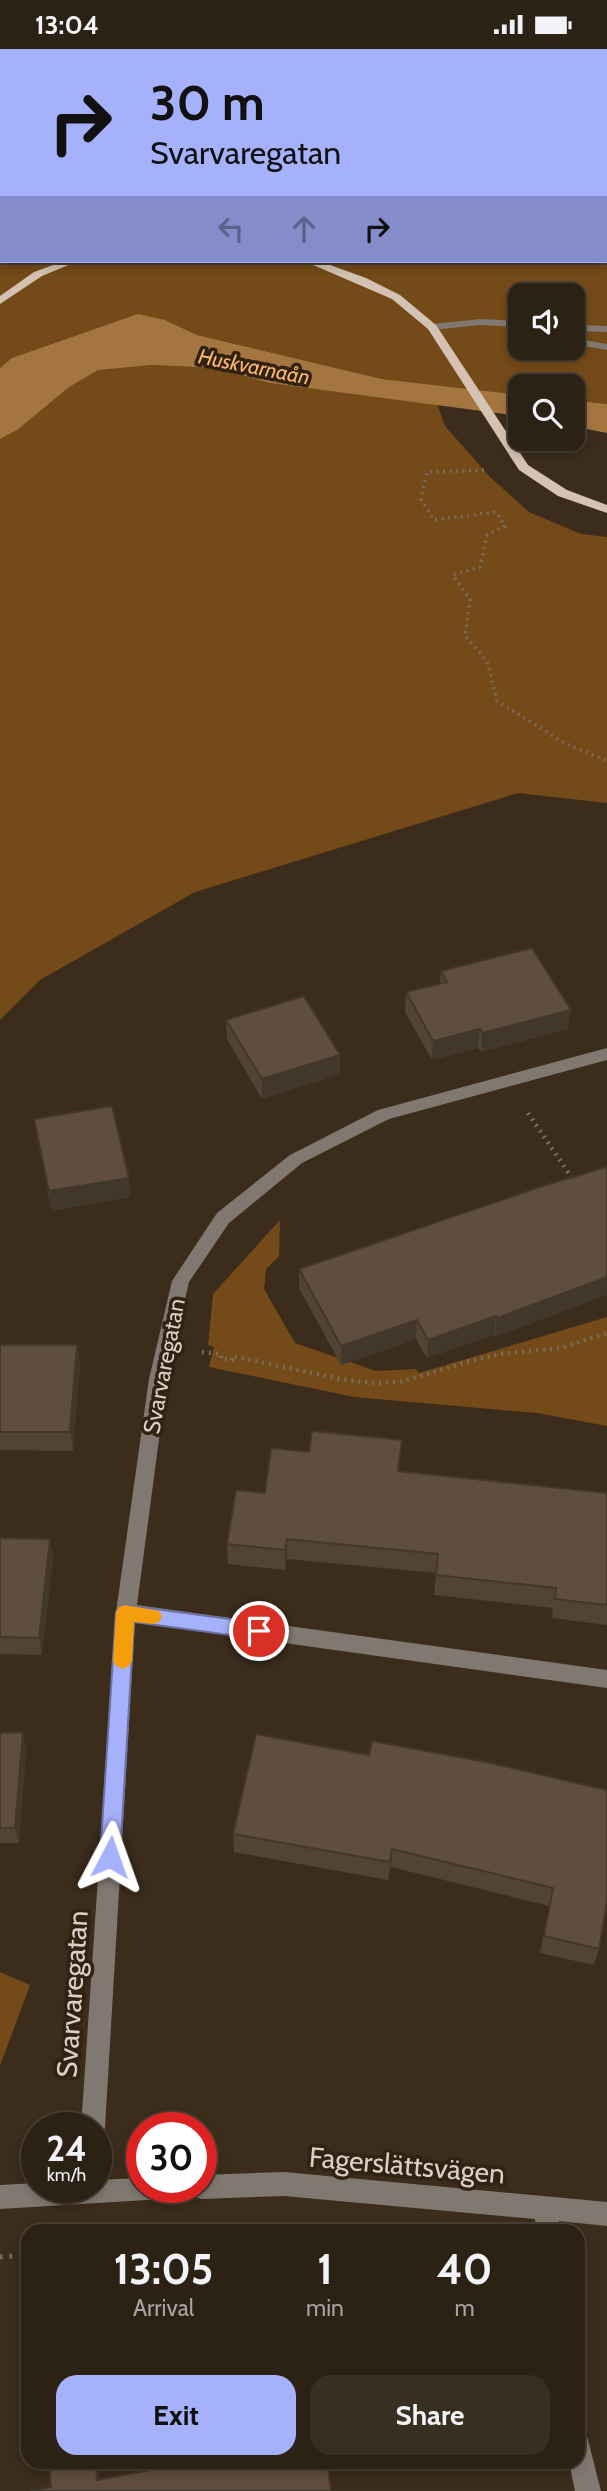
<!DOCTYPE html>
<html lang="en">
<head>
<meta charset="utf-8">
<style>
  :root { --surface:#2c2115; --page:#382e22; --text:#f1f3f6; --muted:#a6a3a0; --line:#483e34; --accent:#a6b1fc }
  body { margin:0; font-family:Cabin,sans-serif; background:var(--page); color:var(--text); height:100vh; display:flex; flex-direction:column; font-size:26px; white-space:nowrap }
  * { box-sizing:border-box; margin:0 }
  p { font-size:23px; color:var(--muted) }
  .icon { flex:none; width:38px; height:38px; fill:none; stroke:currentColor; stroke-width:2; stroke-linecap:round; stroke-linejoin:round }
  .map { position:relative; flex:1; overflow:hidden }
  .details { position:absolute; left:21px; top:2175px; width:564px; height:245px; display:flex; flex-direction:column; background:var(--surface); border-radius:21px; box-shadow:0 4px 10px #0003,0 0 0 2px var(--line) }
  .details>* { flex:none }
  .guide { position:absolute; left:0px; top:0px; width:607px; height:214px; box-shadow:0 4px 10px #0003,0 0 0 2px var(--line); background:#a6b1fc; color:#111; overflow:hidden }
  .tools { position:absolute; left:508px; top:234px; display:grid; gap:14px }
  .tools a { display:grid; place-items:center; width:77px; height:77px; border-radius:14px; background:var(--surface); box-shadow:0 4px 10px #0003,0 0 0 2px var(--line); font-size:35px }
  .speed { position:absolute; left:21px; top:2063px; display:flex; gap:14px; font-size:35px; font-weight:700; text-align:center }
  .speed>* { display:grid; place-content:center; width:91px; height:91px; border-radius:50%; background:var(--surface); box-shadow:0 4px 10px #0003,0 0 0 2px var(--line); line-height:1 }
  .speed small { font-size:18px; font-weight:400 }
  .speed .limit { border:10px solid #d22; background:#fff; color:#111 }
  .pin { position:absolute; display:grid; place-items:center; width:60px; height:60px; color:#fff; margin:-30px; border:4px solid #fff; border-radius:50%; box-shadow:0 2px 7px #0007 }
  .me { position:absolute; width:77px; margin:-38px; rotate:4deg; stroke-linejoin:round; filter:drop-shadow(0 0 5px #0008) }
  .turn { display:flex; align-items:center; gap:24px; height:147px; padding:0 35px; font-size:32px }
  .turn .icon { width:91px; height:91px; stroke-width:2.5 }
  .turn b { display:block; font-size:49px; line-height:60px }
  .lanes { display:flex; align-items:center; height:66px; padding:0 35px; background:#0003; justify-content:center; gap:35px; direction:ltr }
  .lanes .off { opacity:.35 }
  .eta { display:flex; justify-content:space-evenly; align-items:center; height:119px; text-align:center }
  .eta b { font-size:42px; font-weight:800; line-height:49px }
  .cta { display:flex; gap:14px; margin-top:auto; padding:14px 35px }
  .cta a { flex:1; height:80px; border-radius:21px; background:var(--accent); color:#111; font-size:28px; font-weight:800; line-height:80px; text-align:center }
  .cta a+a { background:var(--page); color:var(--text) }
  .status { display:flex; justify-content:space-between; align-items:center; height:49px; padding:0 35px; background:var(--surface); direction:ltr }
  .status svg { height:19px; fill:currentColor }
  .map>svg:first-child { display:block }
  .green { fill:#734a18; fill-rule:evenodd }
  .water { fill:#a57540 }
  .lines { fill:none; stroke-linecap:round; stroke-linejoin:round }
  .path-far2 { stroke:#796c5f; stroke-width:3.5; stroke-dasharray:2 4.5; stroke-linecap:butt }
  .path-far1 { stroke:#796c5f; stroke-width:4.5; stroke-dasharray:2 5; stroke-linecap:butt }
  .path { stroke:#796c5f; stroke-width:5; stroke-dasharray:2.5 7; stroke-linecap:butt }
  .minor { fill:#817971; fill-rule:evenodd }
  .major { fill:#d4c3b2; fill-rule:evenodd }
  .wall { fill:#524334 }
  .shaded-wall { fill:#42372b }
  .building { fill:#5f4e3d; stroke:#42372b; stroke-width:2 }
  .route { fill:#a6b1fc; stroke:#6c73a4; stroke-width:2 }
  .slow { fill:#f59e0b }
  .labels { text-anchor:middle; stroke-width:7; stroke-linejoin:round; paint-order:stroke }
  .far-water-label { font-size:21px; font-style:italic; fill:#fdb86d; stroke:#312213 }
  .street-label { font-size:23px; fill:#d9cfc6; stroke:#312213 }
  .near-street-label { font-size:28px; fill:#d9cfc6; stroke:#312213 }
</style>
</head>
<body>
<div class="status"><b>13:04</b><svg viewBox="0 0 49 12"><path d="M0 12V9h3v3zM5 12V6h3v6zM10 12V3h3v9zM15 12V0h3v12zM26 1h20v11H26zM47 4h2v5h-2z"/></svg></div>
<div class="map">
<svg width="607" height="2442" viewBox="0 0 607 2442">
  <rect width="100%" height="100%" fill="#3b2c1c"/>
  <path class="green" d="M 0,0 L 227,2 L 2,2 L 2,212 L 606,212 L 607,130 L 607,355 L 572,351 L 572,338 L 520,338 L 520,346 L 382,330 L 197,286 L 165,271 L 0,319 ZM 520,247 L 572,247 L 572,299 L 520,299 Z
    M 152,316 L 216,319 L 270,334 L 437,355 L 445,377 L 490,428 L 529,463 L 581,485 L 607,488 L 607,754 L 518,744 L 195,843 L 40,931 L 0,971 L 0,390 C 34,372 60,335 97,321 C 113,316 135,317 152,316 Z
    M 280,1171 L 279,1207 L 266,1220 L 264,1240 L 295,1294 L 376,1322 L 416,1320 L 419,1324 L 607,1268 L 607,1377 L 537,1364 L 354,1348 L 209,1318 L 214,1298 L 208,1296 L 213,1245 Z
    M 0,1923 L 30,1936 L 0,2017 Z"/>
  <path class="water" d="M 138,265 L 165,271 L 197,286 L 382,330 L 520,346 L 520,367 L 270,334 L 216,319 L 151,316 L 98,321 L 69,338 L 17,381 L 0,390 L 0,319 L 12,309 Z
    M 572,351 L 607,355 L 607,384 L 572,377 Z"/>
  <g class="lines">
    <path class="path-far2" d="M 484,421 L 427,423 L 421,450 L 434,471 L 496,463 L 505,477 L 487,486 L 480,518 L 453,526 L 470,550 L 465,587 L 487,612 L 497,652 L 566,695 L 607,712"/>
    <path class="path-far1" d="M 528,1064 L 574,1132
      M 202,1303 L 221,1305 L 221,1310 L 232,1311 L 232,1307 L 340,1330 L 371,1334 L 400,1333 L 470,1312 L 500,1305 L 562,1299 L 607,1284"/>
    <path class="path" d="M 0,2208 L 28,2206"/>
    <path class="minor" d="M 409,0 L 419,0 L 419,2 L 409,2 Z
      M 481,270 L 520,272 L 520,278 L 481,276 L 432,281 L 426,278 L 432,275 Z
      M 572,276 L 607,277 L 607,283 L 572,282 Z
      M 572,289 L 607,295 L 607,301 L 572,295 Z
      M 607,999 L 607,1011 L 389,1070 L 302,1114 L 229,1174 L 189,1233 L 167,1330 L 137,1556 L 607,1621 L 607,1639 L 135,1573 L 105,2079 L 101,2087 L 96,2089 L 96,2079 L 81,2079 L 116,1563 L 149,1330 L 172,1232 L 217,1164 L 290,1106 L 378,1061 Z
      M 284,2123 L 607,2153 L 607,2177 L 559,2172 L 560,2182 L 536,2182 L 535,2170 L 284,2147 L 201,2150 L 196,2148 L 0,2160 L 0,2136 L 37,2134 L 37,2138 L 96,2138 L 96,2131 L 142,2129 L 142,2138 L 201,2138 L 201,2126 Z
      M 578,2383 L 587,2387 L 601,2442 L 575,2442 L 569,2413 L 578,2413 Z"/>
    <path class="major" d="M 64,212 L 78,212 L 42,227 L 0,255 L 0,247 L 34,223 Z
      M 304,212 L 319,212 L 366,229 L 400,246 L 436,276 L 528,416 L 567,441 L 607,456 L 607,464 L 558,447 L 519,421 L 428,280 L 392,250 Z"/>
  </g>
  <path class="wall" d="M 441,922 L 568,980 L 481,1003 L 478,999 L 432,1011 L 405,963 L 406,943 L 440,935 Z
    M 226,971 L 340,1006 L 340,1025 L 262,1050 L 227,990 Z
    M 34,1070 L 129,1129 L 130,1148 L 52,1162 L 37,1089 Z
    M 546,1136 L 495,1288 L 494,1286 L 427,1309 L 416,1290 L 341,1316 L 299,1239 L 299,1220 Z
    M 0,1296 L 77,1296 L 80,1314 L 73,1402 L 0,1401 Z
    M 399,1422 L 607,1444 L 607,1576 L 552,1569 L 553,1559 L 434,1546 L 436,1524 L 287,1510 L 285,1521 L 228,1515 L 227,1495 L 265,1444 Z
    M 0,1489 L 50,1490 L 53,1508 L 42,1606 L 0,1605 Z
    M 0,1684 L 26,1700 L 19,1794 L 0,1794 Z
    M 369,1706 L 607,1741 L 607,1864 L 605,1863 L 599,1900 L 594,1916 L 540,1904 L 549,1857 L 391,1818 L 388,1831 L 234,1803 L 233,1785 Z"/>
  <path class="shaded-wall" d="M 571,961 L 568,980 L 481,1003 L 482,984 Z
    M 480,980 L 478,999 L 432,1011 L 433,992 Z
    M 340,1006 L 340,1025 L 262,1050 L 262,1030 Z
    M 129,1129 L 130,1148 L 52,1162 L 49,1142 Z
    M 607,1228 L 607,1246 L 495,1288 L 497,1269 Z
    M 496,1267 L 494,1286 L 427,1309 L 428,1291 Z
    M 417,1271 L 416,1290 L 341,1316 L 341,1297 Z
    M 77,1296 L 80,1314 L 73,1402 L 70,1383 Z
    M 50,1490 L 53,1508 L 42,1606 L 39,1589 Z
    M 287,1490 L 287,1510 L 285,1521 L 285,1501 Z
    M 23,1683 L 26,1700 L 19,1794 L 15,1779 Z
    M 392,1800 L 391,1818 L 388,1831 L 390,1813 Z
    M 96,2413 L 98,2413 L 98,2415 L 100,2439 L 97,2431 Z"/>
  <path class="building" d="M 441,0 L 528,0 L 528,2 L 441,2 Z
    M 532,899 L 571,961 L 482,984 L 480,980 L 433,992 L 406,943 L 447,933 L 441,922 Z
    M 304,947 L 340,1006 L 262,1030 L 226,971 Z
    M 112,1057 L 129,1129 L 49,1142 L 34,1070 Z
    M 607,1118 L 607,1228 L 497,1269 L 496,1267 L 428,1291 L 417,1271 L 341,1297 L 299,1220 L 546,1136 Z
    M 0,1296 L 77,1296 L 70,1383 L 0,1383 Z
    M 312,1382 L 402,1391 L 398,1422 L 607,1444 L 607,1556 L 555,1550 L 556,1539 L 436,1526 L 438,1505 L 287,1490 L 285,1501 L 227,1495 L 236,1441 L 265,1444 L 271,1399 L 309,1403 Z
    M 0,1489 L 50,1490 L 39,1589 L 0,1588 Z
    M 23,1683 L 15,1779 L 0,1779 L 0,1684 Z
    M 256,1685 L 369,1706 L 372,1692 L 486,1713 L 607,1741 L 607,1852 L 599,1900 L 544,1887 L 553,1839 L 392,1800 L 390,1813 L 233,1785 Z
    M 57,2413 L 96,2413 L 97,2431 L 193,2413 L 327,2413 L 331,2442 L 29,2442 L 51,2438 L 49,2415 Z"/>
  <path class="route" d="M 125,1556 L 259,1574 L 266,1576 L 268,1582 L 266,1588 L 259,1590 L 134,1573 L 120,1808 L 117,1814 L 110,1817 L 103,1814 L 100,1808 L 116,1563 L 119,1558 Z"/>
  <path class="slow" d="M 125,1556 L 159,1562 L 162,1567 L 159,1573 L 153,1575 L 134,1573 L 132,1612 L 129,1617 L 123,1620 L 116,1617 L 113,1612 L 116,1563 L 119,1558 Z"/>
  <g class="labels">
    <g class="far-water-label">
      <text transform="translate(254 318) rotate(11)" y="7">Huskvarnaån</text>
    </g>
    <g class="street-label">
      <text transform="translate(164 1317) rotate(-79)" y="8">Svarvaregatan</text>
    </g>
    <g class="near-street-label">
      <text transform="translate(72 1945) rotate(-86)" y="10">Svarvaregatan</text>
      <text transform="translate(407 2116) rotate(5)" y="10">Fagerslättsvägen</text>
    </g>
  </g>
</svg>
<div class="tools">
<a><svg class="icon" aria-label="sound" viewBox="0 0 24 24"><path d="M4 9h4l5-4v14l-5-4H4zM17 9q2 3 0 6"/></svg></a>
<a><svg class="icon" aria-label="search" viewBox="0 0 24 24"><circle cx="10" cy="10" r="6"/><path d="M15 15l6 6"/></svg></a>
</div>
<div class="speed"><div>24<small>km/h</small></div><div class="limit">30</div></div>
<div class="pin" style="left:259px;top:1582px;background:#d93025"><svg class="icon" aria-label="arrive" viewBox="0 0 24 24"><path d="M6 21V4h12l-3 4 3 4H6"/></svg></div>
<svg class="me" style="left:110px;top:1808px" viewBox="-20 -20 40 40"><path d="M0-17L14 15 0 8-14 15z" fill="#a6b1fc" stroke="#fff" stroke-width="4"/></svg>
<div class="guide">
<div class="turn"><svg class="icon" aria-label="right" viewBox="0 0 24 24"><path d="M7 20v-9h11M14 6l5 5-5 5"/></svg><div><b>30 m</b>Svarvaregatan</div></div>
<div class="lanes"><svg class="icon off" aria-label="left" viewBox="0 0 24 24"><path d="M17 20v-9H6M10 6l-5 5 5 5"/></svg><svg class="icon off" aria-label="ahead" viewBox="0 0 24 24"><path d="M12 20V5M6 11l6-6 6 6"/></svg><svg class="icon" aria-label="right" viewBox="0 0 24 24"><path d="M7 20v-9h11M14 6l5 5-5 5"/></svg></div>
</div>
<section class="details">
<div class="eta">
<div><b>13:05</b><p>Arrival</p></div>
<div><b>1</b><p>min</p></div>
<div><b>40</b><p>m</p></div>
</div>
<div class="cta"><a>Exit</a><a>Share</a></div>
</section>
</div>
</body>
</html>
